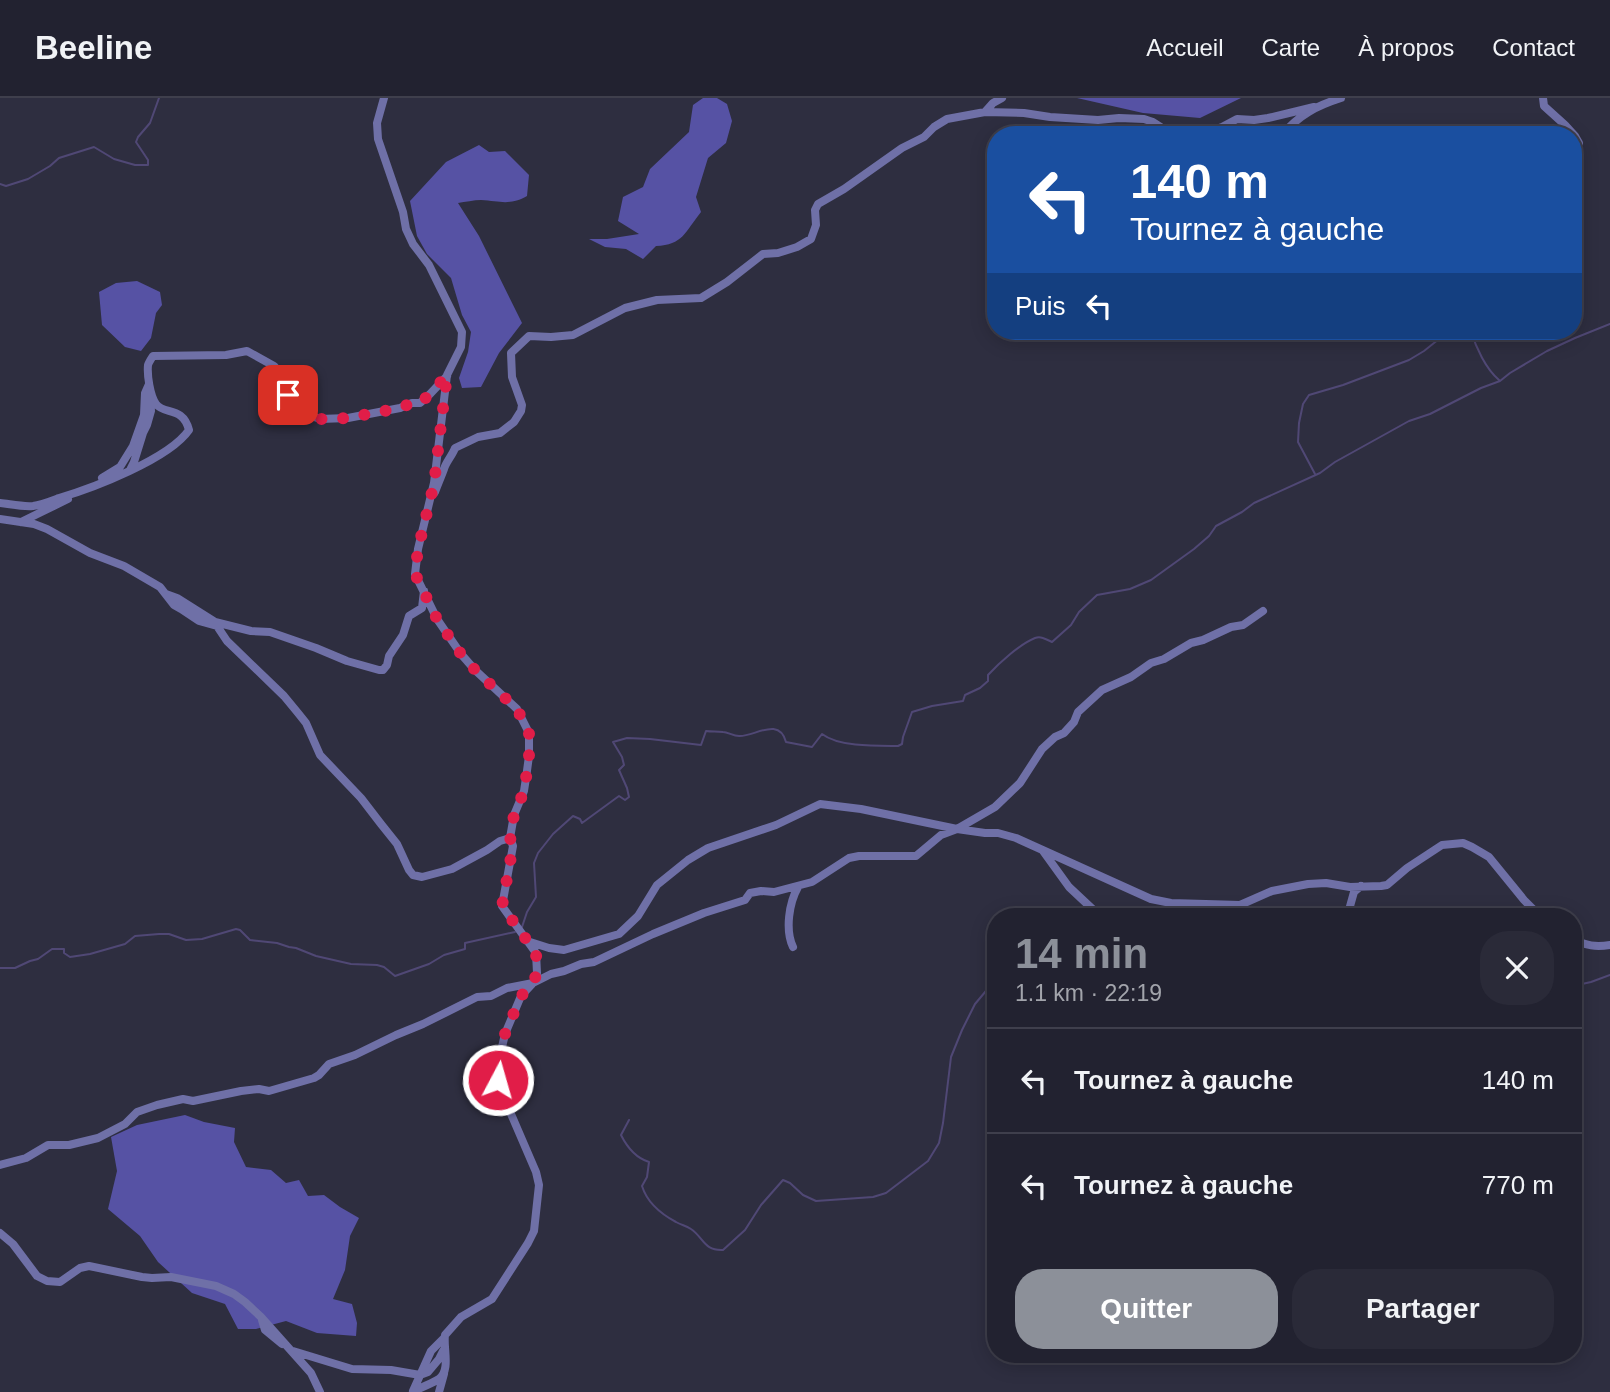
<!DOCTYPE html>
<html lang="fr">
<head>
<meta charset="utf-8">
<style>
  :root { --surface:#222230; --page:#2a2a38; --text:#f1f3f6; --muted:#a2a4ab; --line:#3f3f4c; --accent:#8c9099 }
  body { margin:0; font-family:Arial,sans-serif; background:var(--page); color:var(--text); height:100vh; display:flex; flex-direction:column; font-size:26px; white-space:nowrap }
  * { box-sizing:border-box; margin:0 }
  p { font-size:23px; color:var(--muted) }
  .icon { flex:none; width:38px; height:38px; fill:none; stroke:currentColor; stroke-width:2; stroke-linecap:round; stroke-linejoin:round }
  .map { position:relative; flex:1; overflow:hidden }
  .panel { position:absolute; left:987px; top:810px; width:595px; height:455px; display:flex; flex-direction:column; background:var(--surface); border-radius:28px; box-shadow:0 4px 18px #0003,0 0 0 2px var(--line) }
  .panel>* { flex:none }
  .top-card { position:absolute; left:987px; top:28px; width:595px; height:214px; border-radius:28px; box-shadow:0 4px 18px #0003,0 0 0 2px var(--line); background:#1a4fa0; color:#fff; overflow:hidden }
  .pin { position:absolute; display:grid; place-items:center; width:60px; height:60px; color:#fff; margin:-30px; border-radius:14px; box-shadow:0 4px 10px #0006 }
  .me { position:absolute; width:77px; margin:-38px; rotate:6deg; stroke-linejoin:round; filter:drop-shadow(0 0 5px #0008) }
  .turn { display:flex; align-items:center; gap:24px; height:147px; padding:0 28px; font-size:32px }
  .turn .icon { width:91px; height:91px; stroke-width:2.5 }
  .turn b { display:block; font-size:49px; line-height:60px }
  .then { display:flex; align-items:center; height:66px; padding:0 28px; background:#0003; gap:14px; font-size:26px }
  .round { display:grid; place-items:center; flex:none; width:74px; height:74px; border-radius:28px; background:var(--page) }
  .summary { display:flex; align-items:center; justify-content:space-between; height:119px; padding:0 28px }
  h1 { font-size:42px; font-weight:700; line-height:52px; color:var(--accent) }
  .primary-button { display:flex; gap:14px; margin-top:auto; padding:14px 28px }
  .primary-button a { flex:1; height:80px; border-radius:28px; background:var(--accent); color:#fff; font-size:28px; font-weight:700; line-height:80px; text-align:center }
  .primary-button a+a { background:var(--page); color:var(--text) }
  ul { padding:0; list-style:none }
  li { display:flex; align-items:center; gap:21px; height:105px; padding:0 28px; border-top:2px solid var(--line) }
  li div { flex:1 }
  li b { display:block; font-size:26px }
  li em { font-style:normal }
  header { display:flex; align-items:center; gap:42px; box-sizing:border-box; height:98px; padding:0 35px; background:var(--surface); border-bottom:2px solid var(--line) }
  header strong { font-size:33px }
  nav { display:flex; gap:38px; margin-inline-start:auto; font-size:24px }
  .map>svg:first-child { display:block }
  .forest { fill:#5652a4 }
  .lines { fill:none; stroke-linecap:round; stroke-linejoin:round }
  .stream { stroke:#504875; stroke-width:2 }
  .minor { stroke:#6f70a7; stroke-width:8 }
  .route { stroke:#e11d48; stroke-width:12; stroke-dasharray:0 21.6 }
</style>
</head>
<body>
<header>
<strong>Beeline</strong>
<nav><a>Accueil</a><a>Carte</a><a>À propos</a><a>Contact</a></nav>
</header>
<div class="map">
<svg width="1610" height="1294" viewBox="0 0 1610 1294">
  <rect width="100%" height="100%" fill="#2e2e40"/>
  <path class="forest" d="M 703,0 L 717,0 L 727,6 L 732,23 L 726,45 L 708,60 L 696,99 L 701,114 C 685,134 683,147 656,148 L 643,161 L 626,151 L 605,149 L 589,141 L 607,141 L 639,136 L 618,123 L 623,99 L 643,89 L 650,71 L 689,34 L 693,7 Z
    M 1077,0 L 1241,0 L 1200,20 L 1143,15 Z
    M 479,47 L 489,54 L 505,53 L 529,77 L 527,98 C 509,108 500,103 481,102 C 474,102 465,104 458,105 L 479,138 L 522,225 L 499,255 L 481,289 L 462,290 L 459,280 L 468,254 L 471,234 L 462,217 L 451,180 L 427,156 L 417,138 L 410,103 L 446,64 Z
    M 137,183 L 160,194 L 162,207 L 156,215 L 151,240 L 141,253 L 125,249 L 102,227 L 99,194 L 116,185 Z
    M 185,1017 L 204,1024 L 235,1030 L 234,1044 L 246,1069 L 271,1072 L 286,1085 L 299,1082 L 308,1098 L 324,1097 L 340,1109 L 359,1120 L 350,1138 L 345,1172 L 333,1201 L 352,1206 L 357,1225 L 356,1238 L 317,1235 L 286,1223 L 256,1231 L 238,1231 L 225,1206 L 192,1195 L 158,1164 L 140,1138 L 108,1111 L 117,1073 L 111,1039 L 137,1027 Z"/>
  <g class="lines">
    <path class="stream" d="M 0,86 L 6,88 L 28,81 L 50,68 L 59,60 L 94,49 L 114,61 L 135,67 L 148,67 L 148,62 L 136,44 L 138,39 L 150,25 L 159,0
      M 1471,233 C 1476,250 1486,271 1499,282
      M 1315,376 L 1298,344 L 1299,325 L 1303,306 L 1309,297 L 1343,287 L 1409,262 L 1424,253 L 1449,233
      M 522,829 L 527,814 L 536,799 L 534,765 L 538,755 L 553,736 L 573,718 L 580,721 L 582,725 L 619,698 L 625,702 L 629,699 L 627,690 L 619,672 L 624,667 L 622,659 L 613,644 L 627,640 L 650,641 L 701,647 L 706,633 C 712,634 717,633 723,634 C 728,634 733,638 739,638 C 754,639 779,618 786,644 L 812,649 L 822,636 C 839,649 876,648 898,648 L 902,646 L 903,639 L 912,614 L 932,608 L 963,603 L 965,597 L 980,590 L 988,583 L 988,577 C 999,565 1020,546 1035,540 C 1041,538 1046,541 1052,544 L 1071,527 L 1079,514 L 1097,497 L 1130,491 L 1151,482 L 1194,451 L 1209,438 L 1216,428 L 1242,414 L 1254,405 L 1320,375 L 1335,364 L 1409,323 L 1430,316 L 1481,290 L 1500,283 L 1510,275 L 1547,253 L 1575,240 L 1610,226
      M 0,870 L 15,870 L 30,863 L 38,861 L 52,851 L 64,851 L 64,855 L 70,859 L 90,856 L 125,846 L 135,838 L 159,836 L 169,836 L 186,842 L 202,841 L 236,831 L 240,832 L 250,842 L 277,845 L 289,849 L 296,850 L 316,858 L 351,866 L 377,867 L 384,869 L 395,878 L 429,866 L 444,857 L 465,851 L 465,845 L 515,834
      M 1573,888 L 1591,884 L 1610,877
      M 629,1022 L 621,1037 C 627,1049 636,1060 649,1064 L 647,1079 L 642,1088 C 647,1104 661,1116 676,1124 C 681,1127 687,1128 691,1131 C 704,1140 704,1153 723,1152 L 745,1132 L 761,1107 L 783,1082 L 790,1085 L 803,1097 L 816,1103 L 873,1099 L 886,1095 L 928,1063 L 939,1045 L 943,1025 L 951,959 L 962,932 L 975,906 L 996,881"/>
    <path class="minor" d="M 384,0 L 377,25 L 378,41 L 403,114 L 406,131 L 413,146 L 429,167 L 462,234 L 461,249 L 447,277 L 434,385 L 418,451 L 415,476 L 437,521 L 461,556 L 475,572 L 517,611 L 529,635 L 529,658 L 526,680 L 524,693 L 514,717 L 510,740 L 513,748 L 502,808 L 536,855 L 537,875 L 533,885 L 521,898 L 505,936 L 497,971 L 498,983 L 505,1002 L 536,1074 L 539,1087 L 534,1133 L 528,1145 L 492,1201 L 461,1219 L 445,1237 C 443,1250 451,1272 439,1281 C 431,1286 421,1289 413,1294
      M 1543,0 L 1544,8 L 1565,27 L 1575,38 L 1579,45 L 1577,49 L 1573,52
      M 985,14 L 993,5 L 1002,0
      M 1184,33 L 1209,33 L 1222,29 L 1237,21 L 1254,22 L 1268,20 L 1314,9
      M 1282,37 C 1299,17 1316,8 1341,0
      M 130,372 L 134,364 L 143,335 L 147,327 L 151,313 L 150,298
      M 102,380 L 120,369 L 133,348 L 144,317 L 145,295 L 149,286
      M 435,394 C 438,386 441,379 444,371 C 446,364 452,358 455,350 L 478,339 L 500,335 L 514,324 L 521,313 L 522,307 L 512,279 L 511,255 L 529,238 L 551,239 L 573,237 L 625,210 L 657,202 L 701,200 L 727,184 L 763,156 L 778,155 L 797,149 L 811,141 L 816,127 L 815,112 L 818,106 L 844,91 L 902,50 L 924,39 L 934,29 L 947,21 L 985,14 L 1024,15 L 1050,19 L 1098,22 L 1119,20 L 1144,21 L 1153,24 L 1167,33 L 1178,33 L 1187,37
      M 0,405 C 10,406 22,409 33,408 C 41,407 51,403 59,400 C 93,390 169,361 189,332 C 183,308 164,317 156,306 C 150,298 147,277 148,267 C 149,264 151,261 153,258 L 226,257 L 247,253 L 274,268 L 281,276 L 288,297 L 295,308 L 303,315 L 320,321 L 348,320 L 400,310 L 412,305 L 420,305 L 430,296 L 447,278
      M 0,421 L 34,426 L 47,431 L 90,455 L 124,468 L 160,489 L 174,507 L 181,511 L 199,523 L 217,528 L 227,543 L 284,598 L 298,615 L 306,625 L 320,657 L 361,700 L 381,726 L 397,746 L 409,772 L 413,777 L 422,779 L 452,771 L 487,752 L 500,743 L 510,740
      M 21,424 L 68,401
      M 166,496 L 177,500 L 215,524 L 251,533 L 270,534 L 316,550 L 347,563 L 379,572 L 383,572 L 387,567 L 389,558 L 403,537 L 409,518 L 422,510 L 424,493
      M 1043,753 L 1069,789 L 1101,819
      M 1347,819 L 1354,794 L 1361,788
      M 1573,841 C 1586,848 1596,849 1610,847
      M 527,843 L 549,850 L 564,852 L 619,836 L 638,818 L 657,787 L 688,762 L 708,750 L 776,727 L 820,706 L 861,711 L 957,731 L 995,709 L 1020,685 L 1042,651 L 1055,639 L 1064,635 L 1074,624 L 1078,614 L 1102,592 L 1131,579 L 1151,565 L 1164,561 L 1191,545 L 1203,542 L 1231,529 L 1243,527 L 1263,513
      M 793,849 C 785,832 789,805 798,789
      M 0,1067 L 26,1060 L 48,1047 L 69,1047 L 98,1040 L 125,1026 L 137,1014 L 157,1007 L 183,1001 L 193,1003 L 241,993 L 259,991 L 269,993 L 314,980 L 319,977 L 329,966 L 355,957 L 396,937 L 423,926 L 477,899 L 491,898 L 507,890 L 533,885 L 551,876 L 564,873 L 581,866 L 594,864 L 653,836 L 704,815 L 745,802 L 750,795 L 761,793 L 774,794 L 812,784 L 849,760 L 859,758 L 916,758 L 941,737 L 957,731 L 985,735 L 998,735 L 1016,740 L 1151,801 L 1171,805 L 1240,807 L 1272,793 L 1308,786 L 1326,785 L 1350,789 L 1381,788 L 1387,787 L 1407,770 L 1442,747 L 1463,745 L 1472,749 L 1489,759 L 1524,802 L 1541,819
      M 0,1135 L 13,1146 L 37,1178 L 47,1183 L 60,1184 L 80,1170 L 89,1168 L 142,1179 L 152,1180 L 171,1179 L 216,1188 L 234,1196 L 245,1204 L 261,1219 L 311,1275 L 320,1294
      M 262,1222 L 265,1232 L 282,1246
      M 293,1253 L 352,1271 L 391,1272 L 420,1277 L 428,1274 L 439,1261 L 443,1253
      M 413,1293 L 431,1253 L 444,1240
      M 439,1294 L 444,1276"/>
  </g>
  <g class="lines">
    <path class="route" d="M 288,297 L 295,308 L 303,315 L 320,321 L 348,320 L 400,310 L 412,305 L 420,305 L 430,296 L 447,277 L 434,386 L 418,451 L 415,476 L 437,521 L 461,556 L 475,572 L 517,611 L 529,635 L 529,658 L 526,680 L 524,693 L 514,717 L 510,740 L 513,748 L 502,808 L 536,855 L 537,875 L 533,885 L 521,898 L 505,936 L 497,971 L 498,982"/>
  </g>
</svg>
<div class="pin" style="left:288px;top:297px;background:#d93025"><svg class="icon" aria-label="arrive" viewBox="0 0 24 24"><path d="M6 21V4h12l-3 4 3 4H6"/></svg></div>
<svg class="me" style="left:498px;top:982px" viewBox="-20 -20 40 40"><circle r="17" fill="#e11d48" stroke="#fff" stroke-width="3"/><path d="M0-11L8 9 0 5-8 9z" fill="#fff"/></svg>
<div class="top-card">
<div class="turn"><svg class="icon" aria-label="left" viewBox="0 0 24 24"><path d="M17 20v-9H6M10 6l-5 5 5 5"/></svg><div><b>140 m</b>Tournez à gauche</div></div>
<div class="then">Puis<svg class="icon" aria-label="left" viewBox="0 0 24 24"><path d="M17 20v-9H6M10 6l-5 5 5 5"/></svg></div>
</div>
<section class="panel">
<div class="summary"><div><h1>14 min</h1><p>1.1 km · 22:19</p></div><a class="round"><svg class="icon" aria-label="close" viewBox="0 0 24 24"><path d="M6 6l12 12M18 6L6 18"/></svg></a></div>
<ul>
<li><svg class="icon" aria-label="left" viewBox="0 0 24 24"><path d="M17 20v-9H6M10 6l-5 5 5 5"/></svg><div><b>Tournez à gauche</b></div><em>140 m</em></li>
<li><svg class="icon" aria-label="left" viewBox="0 0 24 24"><path d="M17 20v-9H6M10 6l-5 5 5 5"/></svg><div><b>Tournez à gauche</b></div><em>770 m</em></li>
</ul>
<div class="primary-button"><a>Quitter</a><a>Partager</a></div>
</section>
</div>
</body>
</html>
